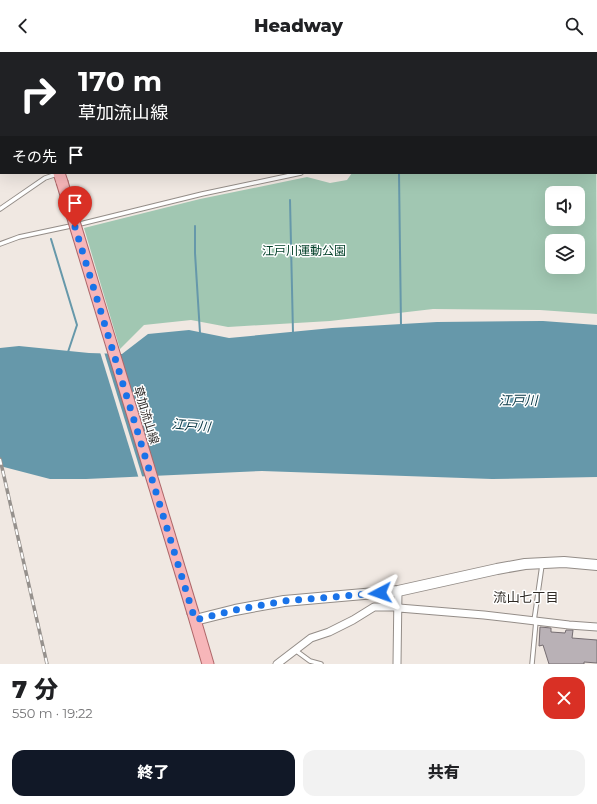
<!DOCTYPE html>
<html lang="ja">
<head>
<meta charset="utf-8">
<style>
  :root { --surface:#fff; --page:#f2f2f2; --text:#202124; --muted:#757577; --accent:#111827 }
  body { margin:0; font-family:Montserrat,"Noto Sans JP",sans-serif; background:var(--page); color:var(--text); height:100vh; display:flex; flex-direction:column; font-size:15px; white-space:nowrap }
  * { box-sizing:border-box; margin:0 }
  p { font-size:13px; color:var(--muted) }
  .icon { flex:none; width:22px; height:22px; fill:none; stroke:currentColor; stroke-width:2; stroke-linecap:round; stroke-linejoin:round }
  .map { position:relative; height:612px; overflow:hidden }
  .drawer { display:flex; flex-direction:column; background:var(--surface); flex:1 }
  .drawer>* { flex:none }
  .banner { position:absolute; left:0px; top:0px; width:597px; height:122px; box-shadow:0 4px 16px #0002; background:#202124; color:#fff; overflow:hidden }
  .fabs { position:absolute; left:545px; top:134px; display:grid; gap:8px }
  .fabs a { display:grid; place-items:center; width:40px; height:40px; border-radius:8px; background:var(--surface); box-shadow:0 4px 16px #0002; font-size:20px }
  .pin { position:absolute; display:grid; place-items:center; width:34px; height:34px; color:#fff; margin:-41px -17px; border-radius:50% 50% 50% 0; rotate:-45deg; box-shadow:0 0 4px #0007 }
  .pin .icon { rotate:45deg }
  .me { position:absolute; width:44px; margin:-22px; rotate:266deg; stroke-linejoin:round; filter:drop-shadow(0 0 3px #0008) }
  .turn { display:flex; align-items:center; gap:14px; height:84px; padding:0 12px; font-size:18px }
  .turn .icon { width:52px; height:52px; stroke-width:2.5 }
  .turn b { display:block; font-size:28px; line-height:34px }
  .then { display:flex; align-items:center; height:38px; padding:0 12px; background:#0003; gap:8px; font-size:15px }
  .round { display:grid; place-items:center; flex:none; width:42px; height:42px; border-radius:12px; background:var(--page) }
  .headline { display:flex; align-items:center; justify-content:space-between; height:68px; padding:0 12px }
  h1 { font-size:24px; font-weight:800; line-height:30px }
  .cta { display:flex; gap:8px; margin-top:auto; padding:8px 12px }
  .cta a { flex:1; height:46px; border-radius:12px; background:var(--accent); color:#fff; font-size:16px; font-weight:800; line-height:46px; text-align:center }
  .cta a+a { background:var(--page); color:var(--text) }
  header { display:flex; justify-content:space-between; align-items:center; height:52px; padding:0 12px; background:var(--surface); font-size:18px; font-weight:800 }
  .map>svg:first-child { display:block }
  .green { fill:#a1c7b2; fill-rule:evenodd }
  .water { fill:#6698aa }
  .pier { fill:#f0e8e2 }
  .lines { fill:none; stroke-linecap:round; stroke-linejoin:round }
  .stream { stroke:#6698aa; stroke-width:2 }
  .building { fill:#b9b1b6; stroke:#756d71 }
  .lane-casing { stroke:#948d88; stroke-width:5.5 }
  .street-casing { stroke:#948d88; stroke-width:9 }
  .secondary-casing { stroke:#948d88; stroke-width:12 }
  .primary-casing { stroke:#ae6769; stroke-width:13 }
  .lane { stroke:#fff; stroke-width:3.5 }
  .street { stroke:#fff; stroke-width:7 }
  .secondary { stroke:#fff; stroke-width:10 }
  .primary { stroke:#f7b6b9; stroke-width:11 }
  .rail-casing { stroke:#96918d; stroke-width:3.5 }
  .rail { stroke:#fff; stroke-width:2; stroke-dasharray:6; stroke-linecap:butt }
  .primary-bridge-casing { stroke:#ae6769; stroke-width:13; stroke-linecap:butt }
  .primary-bridge { stroke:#f7b6b9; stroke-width:11 }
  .route { stroke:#1a73e8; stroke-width:7; stroke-dasharray:0 12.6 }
  .labels { text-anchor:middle; stroke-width:3; stroke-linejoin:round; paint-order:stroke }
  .park-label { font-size:12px; fill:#05422b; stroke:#fff }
  .street-label { font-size:12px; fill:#312e2c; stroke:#fff }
  .water-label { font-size:13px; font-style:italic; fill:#043543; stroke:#fff }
  .neighbourhood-label { font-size:13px; fill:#2f2a25; stroke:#fff }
</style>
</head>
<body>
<header><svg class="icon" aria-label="back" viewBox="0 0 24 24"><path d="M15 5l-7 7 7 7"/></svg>Headway<svg class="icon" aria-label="search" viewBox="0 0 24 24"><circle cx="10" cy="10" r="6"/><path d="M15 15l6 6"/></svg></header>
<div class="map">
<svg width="597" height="612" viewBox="0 0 597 612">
  <rect width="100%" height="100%" fill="#f0e8e2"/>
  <path class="green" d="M 596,82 L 597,262 L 540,258 L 433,257 L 330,269 L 228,275 L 191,268 L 144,273 L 120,297 L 84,176 L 200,147 L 307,125 L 330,131 L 347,128 L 352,121 L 596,121 ZM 552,141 L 578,141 L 578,167 L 552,167 ZM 552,189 L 578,189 L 578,215 L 552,215 Z"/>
  <path class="water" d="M 543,269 L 597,273 L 597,425 L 492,427 L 262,419 L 86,427 L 50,427 L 0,414 L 0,296 L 19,294 L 89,301 L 122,302 L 148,282 L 189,278 L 229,286 L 332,276 L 437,270 Z"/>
  <path class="pier" d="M 100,300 L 104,300 L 143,427 L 139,427 Z"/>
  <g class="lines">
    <path class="stream" d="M 399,121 L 401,274
      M 290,148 L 293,281
      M 195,174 L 195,201 L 200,281
      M 51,187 L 77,273 L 68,300"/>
  </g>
  <path class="building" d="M 540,575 L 551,576 L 551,580 L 565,581 L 566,578 L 573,578 L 572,586 L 597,588 L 597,611 L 584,610 L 584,612 L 549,612 L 543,593 L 539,594 Z"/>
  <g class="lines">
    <defs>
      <path id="lane" d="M 596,78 L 597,78
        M 0,157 L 45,126 L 57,122
        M 0,192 L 19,185 L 80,172 L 202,142 L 301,121
        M 534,569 L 542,513
        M 295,598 L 310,609 L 321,612
        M 532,612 L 536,569"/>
      <path id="street" d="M 44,0 L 45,1
        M 258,0 L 258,1
        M 307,0 L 308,1
        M 187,1 L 190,0
        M 0,63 L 1,63
        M 0,101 L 1,101
        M 399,556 L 484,563 L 569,573 L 597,575
        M 277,612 L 311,586 L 329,580 L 353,568 L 374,555 L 399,555
        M 397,612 L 398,539"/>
      <path id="secondary" d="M 195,568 L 235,558 L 284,549 L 398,539 L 497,517 L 525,512 L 564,510 L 597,513"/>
      <path id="primary" d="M 21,0 L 22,1
        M 207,0 L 208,1
        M 358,1 L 364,0
        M 59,121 L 62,130
        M 193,561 L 208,612"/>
    </defs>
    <use href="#lane" class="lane-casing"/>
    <use href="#street" class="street-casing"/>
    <use href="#secondary" class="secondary-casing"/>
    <use href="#primary" class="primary-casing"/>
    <use href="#lane" class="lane"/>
    <use href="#street" class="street"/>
    <use href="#secondary" class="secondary"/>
    <use href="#primary" class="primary"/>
    <defs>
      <path id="rail" d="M 0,407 L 47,612"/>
    </defs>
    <use href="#rail" class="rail-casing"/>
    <use href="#rail" class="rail"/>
    <defs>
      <path id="primary-bridge" d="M 62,130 L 193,561"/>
    </defs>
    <use href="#primary-bridge" class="primary-bridge-casing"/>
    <use href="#primary-bridge" class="primary-bridge"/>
  </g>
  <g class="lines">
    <path class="route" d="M 75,175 L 195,568 L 235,558 L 284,549 L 380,541"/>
  </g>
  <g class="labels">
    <g class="park-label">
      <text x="304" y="203">江戸川運動公園</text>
    </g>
    <g class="street-label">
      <text transform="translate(146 363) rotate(73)" y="4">草加流山線</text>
    </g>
    <g class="water-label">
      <text x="518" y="353">江戸川</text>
      <text transform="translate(191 373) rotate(5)" y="5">江戸川</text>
    </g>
    <g class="neighbourhood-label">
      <text x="526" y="550">流山七丁目</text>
    </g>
  </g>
</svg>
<div class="fabs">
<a><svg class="icon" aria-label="sound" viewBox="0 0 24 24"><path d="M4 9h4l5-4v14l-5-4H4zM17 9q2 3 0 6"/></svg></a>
<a><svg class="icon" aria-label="layers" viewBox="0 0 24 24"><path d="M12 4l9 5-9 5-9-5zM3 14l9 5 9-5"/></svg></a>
</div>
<div class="pin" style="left:75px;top:175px;background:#d93025"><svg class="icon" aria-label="arrive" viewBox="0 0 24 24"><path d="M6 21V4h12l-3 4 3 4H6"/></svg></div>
<svg class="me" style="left:380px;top:541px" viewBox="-20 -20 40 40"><path d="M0-17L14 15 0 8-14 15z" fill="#1a73e8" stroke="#fff" stroke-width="4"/></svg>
<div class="banner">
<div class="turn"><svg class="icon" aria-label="right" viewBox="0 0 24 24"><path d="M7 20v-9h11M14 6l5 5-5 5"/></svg><div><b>170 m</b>草加流山線</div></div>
<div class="then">その先<svg class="icon" aria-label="arrive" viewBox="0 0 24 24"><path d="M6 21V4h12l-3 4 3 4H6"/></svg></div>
</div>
</div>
<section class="drawer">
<div class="headline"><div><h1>7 分</h1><p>550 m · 19:22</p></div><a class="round" style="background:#d93025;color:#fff"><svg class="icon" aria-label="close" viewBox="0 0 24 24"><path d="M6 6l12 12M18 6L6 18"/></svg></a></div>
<div class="cta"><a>終了</a><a>共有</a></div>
</section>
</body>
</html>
